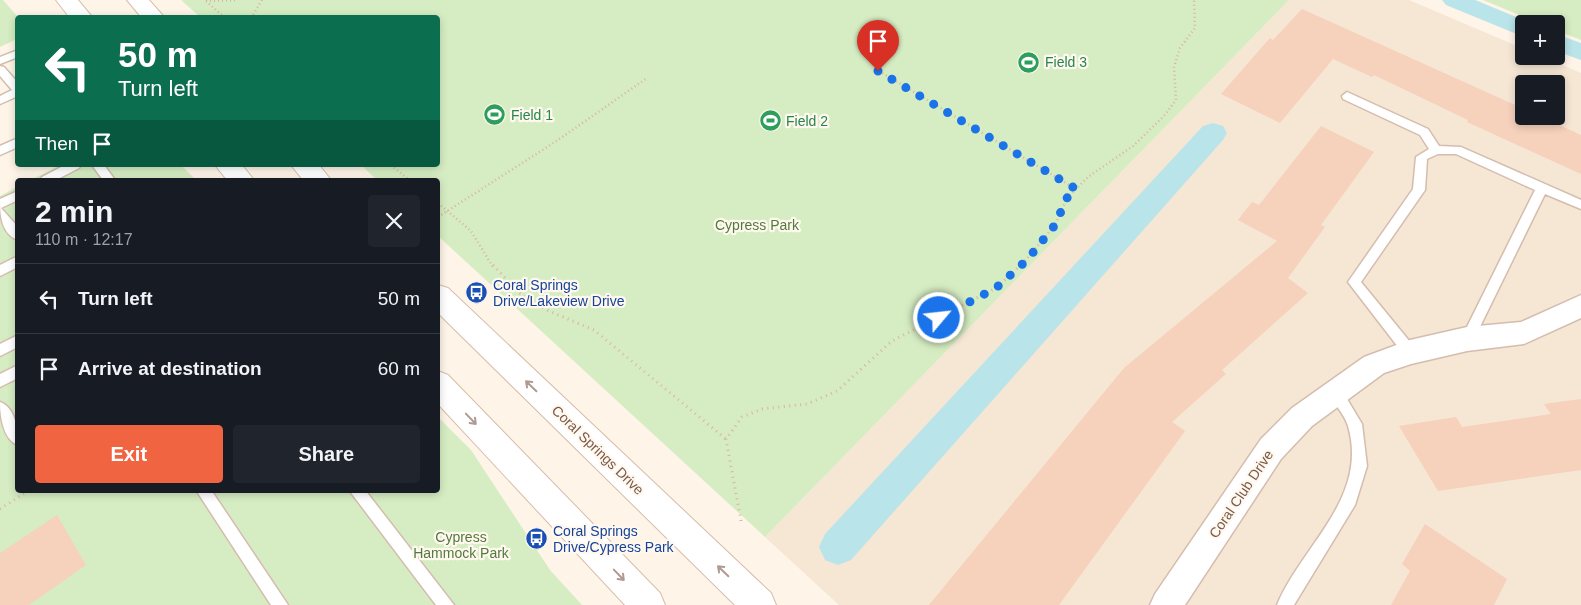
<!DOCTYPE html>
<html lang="en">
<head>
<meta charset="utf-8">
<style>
  :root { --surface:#171b24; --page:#20242c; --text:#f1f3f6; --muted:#9ea1a6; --line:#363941; --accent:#f16442 }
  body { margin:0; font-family:Helvetica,sans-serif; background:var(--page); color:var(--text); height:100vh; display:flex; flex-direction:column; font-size:19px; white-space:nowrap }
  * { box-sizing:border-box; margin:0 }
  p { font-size:16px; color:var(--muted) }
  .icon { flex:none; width:28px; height:28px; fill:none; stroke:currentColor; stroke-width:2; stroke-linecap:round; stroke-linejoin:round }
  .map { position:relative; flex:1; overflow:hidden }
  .details { position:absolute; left:15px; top:178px; width:425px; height:315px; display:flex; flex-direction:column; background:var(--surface); border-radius:5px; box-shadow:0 2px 8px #0003 }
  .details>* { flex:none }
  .top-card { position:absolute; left:15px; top:15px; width:425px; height:152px; border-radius:5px; box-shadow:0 2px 8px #0003; background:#0b6e4f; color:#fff; overflow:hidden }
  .controls { position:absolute; left:1515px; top:15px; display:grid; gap:10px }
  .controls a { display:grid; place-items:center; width:50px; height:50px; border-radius:5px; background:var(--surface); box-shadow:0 2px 8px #0003; font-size:25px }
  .pin { position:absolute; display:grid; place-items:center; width:42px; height:42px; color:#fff; margin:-51px -21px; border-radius:50% 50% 50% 0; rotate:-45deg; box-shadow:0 0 5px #0007 }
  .pin .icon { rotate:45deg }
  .me { position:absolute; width:55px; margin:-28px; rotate:62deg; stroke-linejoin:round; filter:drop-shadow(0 0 4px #0008) }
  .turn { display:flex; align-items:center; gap:18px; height:105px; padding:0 20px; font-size:22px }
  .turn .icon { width:65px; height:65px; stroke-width:2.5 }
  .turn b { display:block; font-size:35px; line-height:42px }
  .then { display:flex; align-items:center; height:48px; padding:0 20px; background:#0003; gap:10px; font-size:19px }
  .round { display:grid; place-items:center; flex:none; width:52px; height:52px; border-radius:5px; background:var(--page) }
  .head { display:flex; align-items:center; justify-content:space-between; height:85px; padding:0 20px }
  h1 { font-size:30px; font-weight:700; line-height:38px }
  .action { display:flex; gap:10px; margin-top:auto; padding:10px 20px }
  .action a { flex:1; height:58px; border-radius:5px; background:var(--accent); color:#fff; font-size:20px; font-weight:700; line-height:58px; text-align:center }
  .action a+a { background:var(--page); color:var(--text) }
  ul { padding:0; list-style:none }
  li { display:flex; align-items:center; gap:15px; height:70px; padding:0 20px; border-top:1px solid var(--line) }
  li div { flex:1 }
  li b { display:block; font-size:19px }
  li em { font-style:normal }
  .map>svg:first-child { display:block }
  .residential { fill:#f6e6d4; fill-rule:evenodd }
  .green { fill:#d6edc3 }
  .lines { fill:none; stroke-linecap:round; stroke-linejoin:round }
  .canal { fill:#b9e4ea; fill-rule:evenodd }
  .building { fill:#f6d1bc }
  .lane-casing { stroke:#d4bdae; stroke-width:3 }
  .street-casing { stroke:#d4bdae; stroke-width:3 }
  .secondary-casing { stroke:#d7bdaa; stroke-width:2 }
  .path-far1 { stroke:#dbb49e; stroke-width:2.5; stroke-dasharray:1 3; stroke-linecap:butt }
  .path { stroke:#dbb49e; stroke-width:3; stroke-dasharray:1 4.5; stroke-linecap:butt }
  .lane { fill:#fff; fill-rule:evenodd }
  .street { fill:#fff; fill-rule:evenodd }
  .secondary { fill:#fff; fill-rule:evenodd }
  .oneway { stroke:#af9b91 }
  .route { stroke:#1a73e8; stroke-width:9; stroke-dasharray:0 16.2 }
  .labels { text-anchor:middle; stroke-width:4.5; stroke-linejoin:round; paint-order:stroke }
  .leisure-label { font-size:14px; fill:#27864d; stroke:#fff8ef; text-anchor:start }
  .park-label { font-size:14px; fill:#517b3c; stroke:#fff8ef }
  .transit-label { font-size:14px; fill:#164399; stroke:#fff8ef; text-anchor:start }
  .street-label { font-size:14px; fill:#7a5948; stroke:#fff8ef }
</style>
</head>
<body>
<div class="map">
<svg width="1581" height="605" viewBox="0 0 1581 605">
  <rect width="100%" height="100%" fill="#fef4e7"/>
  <path class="residential" d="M 1289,0 L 1409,0 L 1524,49 L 1524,56 L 1541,56 L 1581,73 L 1581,605 L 839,605 L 765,537 ZM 1524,84 L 1556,84 L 1556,116 L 1524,116 Z"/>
  <path class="green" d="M 0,0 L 3,0 L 18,17 L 17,39 L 0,47 Z
    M 181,0 L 1289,0 L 765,537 L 438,236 L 438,180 L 377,180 L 361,165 L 438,165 L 438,18 L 200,17 Z
    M 1483,0 L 1581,0 L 1581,40 L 1556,30 L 1556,24 L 1541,24 Z
    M 60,165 L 181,165 L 196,180 L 31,180 Z
    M 17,187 L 18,490 L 438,490 L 438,417 L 471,450 L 550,570 L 582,605 L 0,605 L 0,196 Z"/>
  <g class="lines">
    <path class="canal" d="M 1442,0 L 1475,0 L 1533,24 L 1524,24 L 1524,37 L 1446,5 Z
      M 1556,34 L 1581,43 L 1581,60 L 1556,51 Z
      M 1213,123 L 1223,126 L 1227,133 L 1223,140 L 851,560 L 838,565 L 825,560 L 819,547 L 825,534 L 1203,126 Z"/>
  </g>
  <path class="building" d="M 1302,9 L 1524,109 L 1524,116 L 1540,116 L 1581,135 L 1581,174 L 1467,122 L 1468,120 L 1374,75 L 1372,77 L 1333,59 L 1280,123 L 1221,94 L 1270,38 L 1273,40 Z
    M 1321,126 L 1374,152 L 1321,225 L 1325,227 L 1288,278 L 1308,293 L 1222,370 L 1226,374 L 1172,422 L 1185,431 L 1059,605 L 929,605 L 1124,368 L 1277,241 L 1238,220 L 1252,202 L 1259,205 Z
    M 1581,399 L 1581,470 L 1438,491 L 1399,426 L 1456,417 L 1462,427 L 1551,414 L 1544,404 Z
    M 57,515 L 86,565 L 29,605 L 0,605 L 0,553 Z
    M 1425,524 L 1507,579 L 1494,605 L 1391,605 L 1410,571 L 1402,564 Z"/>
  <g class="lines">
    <defs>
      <path id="lane" d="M 18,50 L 18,57 L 0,64 L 0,57 Z
        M 0,66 L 4,67 L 18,83 L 18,96 L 0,104 L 0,96 L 12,90 L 0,76 Z
        M 1347,92 L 1428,129 L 1439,146 L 1461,147 L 1581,200 L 1581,209 L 1545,194 L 1472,343 L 1467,344 L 1462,343 L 1461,339 L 1535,190 L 1456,154 L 1438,154 L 1427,159 L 1425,190 L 1361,282 L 1415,348 L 1416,352 L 1415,356 L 1410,358 L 1405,356 L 1348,282 L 1413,189 L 1416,157 L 1429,149 L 1420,135 L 1343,99 L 1342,96 Z
        M 18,138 L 18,147 L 0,155 L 0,146 Z
        M 65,165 L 81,165 L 79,168 L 56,180 L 40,180 L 42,177 Z
        M 92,165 L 104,165 L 115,180 L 103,180 Z
        M 18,191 L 18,200 L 1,208 L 18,227 L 18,240 C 1,234 0,214 0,199 Z
        M 18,256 L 18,267 L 0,276 L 0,265 Z
        M 18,335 L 18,347 L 0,356 L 0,344 Z
        M 18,365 L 18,378 L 0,387 L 0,374 Z
        M 1336,387 L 1341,389 L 1362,424 L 1367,466 L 1355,505 L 1294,605 L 1277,605 C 1302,545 1369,498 1348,426 C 1345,415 1334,404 1329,393 L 1331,389 Z
        M 0,402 C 16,408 18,431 18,445 C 3,440 0,415 0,402 Z
        M 196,490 L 211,490 L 288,605 L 271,605 Z
        M 349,490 L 365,490 L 454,605 L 436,605 Z"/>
      <path id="street" d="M 1581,295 L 1581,318 L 1524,344 L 1467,351 L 1411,364 L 1384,373 L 1312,426 L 1281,459 L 1185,605 L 1150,605 L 1155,594 L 1261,439 L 1292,408 L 1364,357 L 1410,340 L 1467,327 L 1521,322 Z"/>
      <path id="secondary" d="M 56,0 L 78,0 L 93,18 L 70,18 Z
        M 127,0 L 149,0 L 165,18 L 142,18 Z
        M 215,165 L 242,165 L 254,180 L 227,180 Z
        M 291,165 L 319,165 L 331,180 L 303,180 Z
        M 438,285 L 448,288 L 771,593 L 776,605 L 735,605 L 438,313 Z
        M 438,371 L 448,375 L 660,593 L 665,605 L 625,605 L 438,404 Z"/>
    </defs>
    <use href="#lane" class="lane-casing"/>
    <use href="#street" class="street-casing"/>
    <use href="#secondary" class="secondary-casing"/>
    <path class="path-far1" d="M 206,1 L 237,0
      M 206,1 L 225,18
      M 251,18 L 262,0
      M 879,71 L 1076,189
      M 391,165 L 409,180
      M 438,203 L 471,231 L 493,267
      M 438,217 L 558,140 L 647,78
      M 1020,267 L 1055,225 L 1067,198 L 1088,177 L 1133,146 L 1164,116 L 1176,100 L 1174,67 L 1180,48 L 1195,28 L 1194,0"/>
    <path class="path" d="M 493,265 L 521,295 L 549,311 L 594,330 L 726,439
      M 0,509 L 29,490
      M 741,521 L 726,439 L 742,417 L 762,409 L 807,404 L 837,391 L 892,341 L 996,288 L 1021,265"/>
    <use href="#lane" class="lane"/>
    <use href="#street" class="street"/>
    <use href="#secondary" class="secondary"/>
  </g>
  <defs><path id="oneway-shaft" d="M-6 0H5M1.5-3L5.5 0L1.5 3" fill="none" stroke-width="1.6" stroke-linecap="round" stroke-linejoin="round" transform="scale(1.25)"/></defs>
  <g class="oneway">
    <use href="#oneway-shaft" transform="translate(531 386) rotate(-136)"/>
    <use href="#oneway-shaft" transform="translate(471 419) rotate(46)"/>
    <use href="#oneway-shaft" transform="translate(723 571) rotate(-136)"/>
    <use href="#oneway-shaft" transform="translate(619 575) rotate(46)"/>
  </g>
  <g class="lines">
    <path class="route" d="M 878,71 L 1076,189 L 1067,198 L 1055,225 L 1027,260 L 996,288 L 939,318"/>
  </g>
  <defs>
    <symbol id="stadium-disc" viewBox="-11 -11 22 22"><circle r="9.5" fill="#2e9e5b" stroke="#fff8ef"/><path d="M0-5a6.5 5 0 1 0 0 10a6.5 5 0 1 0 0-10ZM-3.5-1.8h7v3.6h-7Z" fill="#fff"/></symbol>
    <symbol id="bus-disc" viewBox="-11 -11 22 22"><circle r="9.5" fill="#1a4fb4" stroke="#fff8ef"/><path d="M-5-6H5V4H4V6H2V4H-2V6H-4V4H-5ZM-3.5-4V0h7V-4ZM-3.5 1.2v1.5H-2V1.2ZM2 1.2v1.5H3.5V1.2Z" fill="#fff"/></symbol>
  </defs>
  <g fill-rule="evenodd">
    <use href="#stadium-disc" x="1016" y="50" width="25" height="25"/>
    <use href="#stadium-disc" x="482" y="102" width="25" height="25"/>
    <use href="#stadium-disc" x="758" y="108" width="25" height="25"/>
    <use href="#bus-disc" x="464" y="280" width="25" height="25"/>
    <use href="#bus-disc" x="524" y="526" width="25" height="25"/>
  </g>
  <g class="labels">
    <g class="leisure-label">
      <text x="1045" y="67">Field 3</text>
      <text x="511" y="120">Field 1</text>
      <text x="786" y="126">Field 2</text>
    </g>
    <g class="park-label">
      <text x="757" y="230">Cypress Park</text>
      <text x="461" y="542">Cypress<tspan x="461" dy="16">Hammock Park</tspan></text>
    </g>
    <g class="transit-label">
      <text x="493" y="290">Coral Springs<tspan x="493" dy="16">Drive/Lakeview Drive</tspan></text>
      <text x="553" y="536">Coral Springs<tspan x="553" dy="16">Drive/Cypress Park</tspan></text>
    </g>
    <g class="street-label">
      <text transform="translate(598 450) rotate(44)" y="5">Coral Springs Drive</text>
      <text transform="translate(1241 494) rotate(-56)" y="5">Coral Club Drive</text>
    </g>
  </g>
</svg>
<div class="controls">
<a>+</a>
<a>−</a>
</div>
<div class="pin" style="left:878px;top:71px;background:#d93025"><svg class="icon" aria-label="arrive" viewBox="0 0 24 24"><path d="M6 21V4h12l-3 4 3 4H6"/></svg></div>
<svg class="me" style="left:939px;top:318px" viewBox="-20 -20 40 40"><circle r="17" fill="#1a73e8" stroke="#fff" stroke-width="3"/><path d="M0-11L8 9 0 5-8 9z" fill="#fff"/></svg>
<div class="top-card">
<div class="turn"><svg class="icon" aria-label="left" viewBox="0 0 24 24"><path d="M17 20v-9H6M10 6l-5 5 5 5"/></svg><div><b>50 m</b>Turn left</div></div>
<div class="then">Then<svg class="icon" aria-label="arrive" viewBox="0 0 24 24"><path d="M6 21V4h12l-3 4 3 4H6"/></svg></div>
</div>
<section class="details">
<div class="head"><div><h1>2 min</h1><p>110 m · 12:17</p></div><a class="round"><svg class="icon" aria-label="close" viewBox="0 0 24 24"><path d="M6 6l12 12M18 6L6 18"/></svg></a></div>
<ul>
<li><svg class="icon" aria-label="left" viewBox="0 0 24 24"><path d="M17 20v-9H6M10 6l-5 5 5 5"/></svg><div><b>Turn left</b></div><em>50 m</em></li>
<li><svg class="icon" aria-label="arrive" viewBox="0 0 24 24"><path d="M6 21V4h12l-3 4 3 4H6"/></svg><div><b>Arrive at destination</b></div><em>60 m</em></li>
</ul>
<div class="action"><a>Exit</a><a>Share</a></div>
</section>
</div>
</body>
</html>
